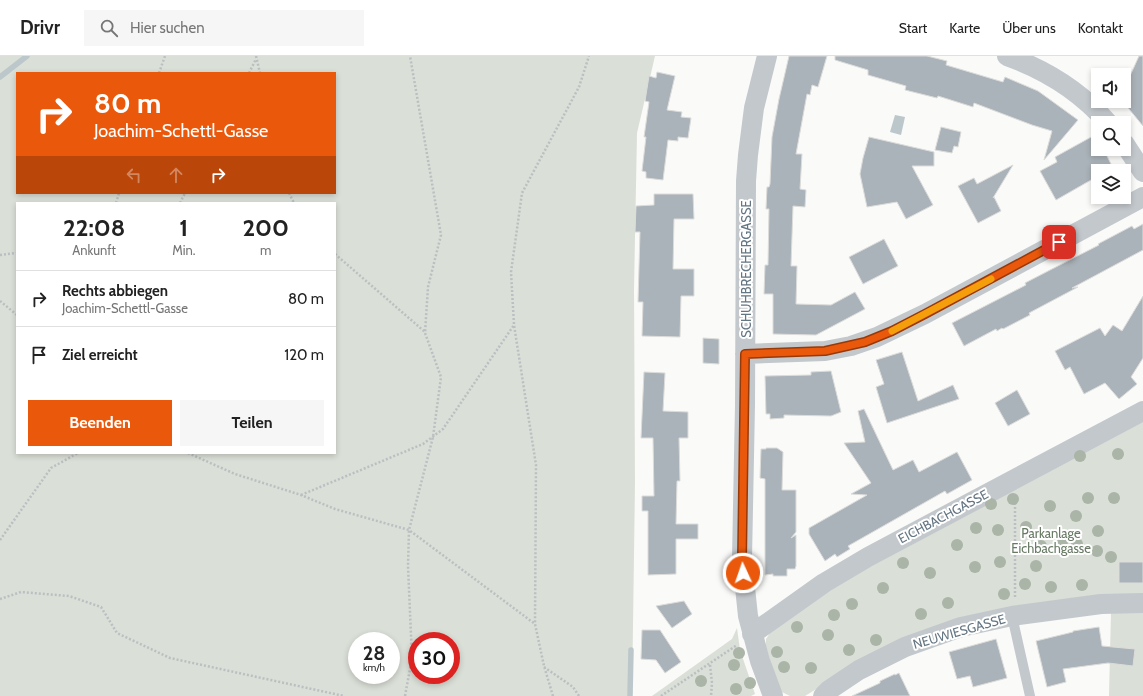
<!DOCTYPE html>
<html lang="de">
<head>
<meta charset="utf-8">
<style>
  :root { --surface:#fff; --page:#f6f6f6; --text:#222; --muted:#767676; --line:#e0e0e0; --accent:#ea580c }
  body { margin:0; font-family:Cabin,sans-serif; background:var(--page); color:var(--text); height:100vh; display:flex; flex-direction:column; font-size:15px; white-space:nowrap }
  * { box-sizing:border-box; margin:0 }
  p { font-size:13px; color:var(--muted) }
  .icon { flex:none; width:22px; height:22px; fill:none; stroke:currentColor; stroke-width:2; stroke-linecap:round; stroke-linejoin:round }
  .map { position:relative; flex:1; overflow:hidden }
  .sheet { position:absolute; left:16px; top:146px; width:320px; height:252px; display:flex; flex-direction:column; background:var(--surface); border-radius:0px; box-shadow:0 2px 6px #0003 }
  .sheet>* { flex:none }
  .hud { position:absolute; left:16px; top:16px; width:320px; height:122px; border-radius:0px; box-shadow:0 2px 6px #0003; background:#ea580c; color:#fff; overflow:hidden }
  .tools { position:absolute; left:1091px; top:12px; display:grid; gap:8px }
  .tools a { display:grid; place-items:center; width:40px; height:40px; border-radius:0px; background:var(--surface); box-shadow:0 2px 6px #0003; font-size:20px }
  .speed { position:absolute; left:348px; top:576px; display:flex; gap:8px; font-size:20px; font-weight:700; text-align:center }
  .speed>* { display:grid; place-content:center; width:52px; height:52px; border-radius:50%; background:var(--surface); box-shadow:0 2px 6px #0003; line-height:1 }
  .speed small { font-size:10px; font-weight:400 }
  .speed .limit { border:6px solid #d22; background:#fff; color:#111 }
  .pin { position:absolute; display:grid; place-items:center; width:34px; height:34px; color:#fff; margin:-17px; border-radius:8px; box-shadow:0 2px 6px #0006 }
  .me { position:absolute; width:44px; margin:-22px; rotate:357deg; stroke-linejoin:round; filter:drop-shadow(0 0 3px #0008) }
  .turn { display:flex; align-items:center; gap:14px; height:84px; padding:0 12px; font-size:18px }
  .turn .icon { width:52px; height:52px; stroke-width:2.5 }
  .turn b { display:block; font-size:28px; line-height:34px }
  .lanes { display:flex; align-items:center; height:38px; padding:0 12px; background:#0003; justify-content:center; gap:20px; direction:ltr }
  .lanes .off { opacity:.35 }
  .eta { display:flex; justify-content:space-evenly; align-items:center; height:68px; text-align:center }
  .eta b { font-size:24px; font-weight:700; line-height:28px }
  .action { display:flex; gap:8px; margin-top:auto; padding:8px 12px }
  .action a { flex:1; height:46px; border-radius:0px; background:var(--accent); color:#fff; font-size:16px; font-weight:700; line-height:46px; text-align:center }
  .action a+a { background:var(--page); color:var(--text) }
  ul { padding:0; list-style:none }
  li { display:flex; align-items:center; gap:12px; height:56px; padding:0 12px; border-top:1px solid var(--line) }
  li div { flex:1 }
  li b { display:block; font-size:15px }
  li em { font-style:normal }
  header { display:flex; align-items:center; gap:24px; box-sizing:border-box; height:56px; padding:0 20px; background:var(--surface); border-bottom:1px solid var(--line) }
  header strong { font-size:19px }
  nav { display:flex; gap:22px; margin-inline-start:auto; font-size:14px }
  .search { width:280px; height:36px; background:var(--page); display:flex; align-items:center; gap:10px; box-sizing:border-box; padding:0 14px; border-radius:0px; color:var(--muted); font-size:15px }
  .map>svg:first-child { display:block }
  .green { fill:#dadfd7; fill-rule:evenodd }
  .water { fill:#bbc7cb }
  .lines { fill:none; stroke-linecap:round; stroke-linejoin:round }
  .stream { stroke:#bbc7cb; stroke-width:5.5 }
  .building { fill:#aab3b9; stroke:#dcdcda }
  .path { stroke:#bbbfc2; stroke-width:2.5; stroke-dasharray:2 2; stroke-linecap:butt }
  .service { stroke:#c3c8cc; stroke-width:10 }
  .minor { stroke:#c3c8cc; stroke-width:20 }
  .tree { fill:#aab4a7 }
  .route-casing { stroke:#983908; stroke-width:10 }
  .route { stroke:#ea580c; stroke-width:7 }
  .slow { stroke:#f59e0b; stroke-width:7 }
  .labels { text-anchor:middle; stroke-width:4; stroke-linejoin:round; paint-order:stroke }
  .street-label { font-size:13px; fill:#657683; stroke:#fff }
  .park-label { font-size:13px; fill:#687a64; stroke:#fff }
</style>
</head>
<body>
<header>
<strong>Drivr</strong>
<div class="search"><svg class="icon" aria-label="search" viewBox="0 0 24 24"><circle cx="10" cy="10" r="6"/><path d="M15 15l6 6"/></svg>Hier suchen</div>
<nav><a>Start</a><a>Karte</a><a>Über uns</a><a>Kontakt</a></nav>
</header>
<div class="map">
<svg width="1143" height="640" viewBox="0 0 1143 640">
  <rect width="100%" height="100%" fill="#fafaf8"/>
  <path class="green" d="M 0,0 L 655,0 L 637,77 L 634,233 L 635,427 L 632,640 L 0,640 ZM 17,17 L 335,17 L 335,137 L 17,137 ZM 17,147 L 335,147 L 335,397 L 17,397 ZM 357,585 L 391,585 L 391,619 L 357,619 ZM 417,585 L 451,585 L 451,619 L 417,619 Z
    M 1143,366 L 1143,540 L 1112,540 L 863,604 L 805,640 L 790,640 L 782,636 L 776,627 L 766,590 L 766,583 L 770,577 L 832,531 Z
    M 1143,555 L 1143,640 L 1109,640 L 1111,556 Z
    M 737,572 L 740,594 L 755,638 L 751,640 L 652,640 L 732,583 Z"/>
  <path class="water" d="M 895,59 L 905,61 L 901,79 L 890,76 Z"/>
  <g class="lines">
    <path class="stream" d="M 0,21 L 27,0
      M 630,640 L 631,594"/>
  </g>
  <path class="building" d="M 789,0 L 827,0 L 818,31 L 812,29 L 810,39 L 807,38 L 796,98 L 802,98 L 800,133 L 806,134 L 805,151 L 793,150 L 791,210 L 797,210 L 796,248 L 831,249 L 855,236 L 865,253 L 816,279 L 773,278 L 773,238 L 764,238 L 765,209 L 768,209 L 769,153 L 766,153 L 767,131 L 769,131 L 770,128 L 772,81 L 779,43 Z
    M 835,0 L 927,0 L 947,5 L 946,9 L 1003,26 L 1005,21 L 1038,35 L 1078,64 L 1044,104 L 1052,75 L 1032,69 L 974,47 L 973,51 L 938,40 L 937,42 L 905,34 L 906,30 L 868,19 L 868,14 L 835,4 Z
    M 1139,0 L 1143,0 L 1143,70 L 1124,47 L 1124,33 Z
    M 657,16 L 675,20 L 667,54 L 682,56 L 681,61 L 691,62 L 688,82 L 678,81 L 678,85 L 668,84 L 663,124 L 646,122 L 646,116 L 642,115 L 646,81 L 644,81 L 649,46 L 645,45 L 649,20 L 656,22 Z
    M 941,71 L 961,76 L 958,91 L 954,90 L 952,97 L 935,94 Z
    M 1093,80 L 1098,89 L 1098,93 L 1100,93 L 1104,99 L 1106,98 L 1113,112 L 1108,115 L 1098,115 L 1098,120 L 1056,144 L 1040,115 L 1057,106 L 1055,101 Z
    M 869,81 L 934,96 L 934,110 L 912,110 L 933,149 L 906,163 L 897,146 L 867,151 L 860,118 L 863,102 Z
    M 1013,109 L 993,142 L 994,141 L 1001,155 L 978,167 L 958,130 L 974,122 L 977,128 Z
    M 654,138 L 693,138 L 694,163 L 674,163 L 673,213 L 694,213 L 694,240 L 681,240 L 680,281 L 642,280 L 643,246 L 638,246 L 640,176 L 635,176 L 636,150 L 654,149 Z
    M 1143,168 L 1143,194 L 1072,232 L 1078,231 L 1029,257 L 1030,259 L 1003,273 L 1002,272 L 997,275 L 996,273 L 964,290 L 952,267 L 1026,229 L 1025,227 L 1052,213 L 1099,189 L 1098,188 L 1132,170 L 1134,173 Z
    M 884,183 L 898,210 L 863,228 L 849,201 Z
    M 1143,240 L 1143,302 L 1131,321 L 1137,328 L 1119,343 L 1105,327 L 1084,338 L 1070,311 L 1065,314 L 1055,295 L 1100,272 L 1105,280 L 1113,269 L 1122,275 Z
    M 703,282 L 719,283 L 719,308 L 703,307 Z
    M 902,296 L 918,345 L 953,329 L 959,343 L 887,367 L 876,331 L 884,328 L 876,304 Z
    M 831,315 L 841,356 L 831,360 L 784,359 L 784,362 L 770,363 L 770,358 L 766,358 L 765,320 L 811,319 L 811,316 Z
    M 644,316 L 665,317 L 663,355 L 688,356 L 688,382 L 679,382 L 680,425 L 677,425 L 676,468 L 698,468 L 698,483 L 676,483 L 676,518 L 648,519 L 648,455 L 642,455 L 642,440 L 654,440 L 653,382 L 641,382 Z
    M 1017,334 L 1030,358 L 1008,370 L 995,347 Z
    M 864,353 L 893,414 L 913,404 L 919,416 L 957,396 L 972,424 L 947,438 L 945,435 L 848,490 L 850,493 L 837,501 L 835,498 L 825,505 L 809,478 L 809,472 L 867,439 L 851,438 L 871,427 L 844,387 L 865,386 L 858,355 Z
    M 766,392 L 777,392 L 783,396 L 782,434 L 796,434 L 796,476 L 791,482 L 796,479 L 796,510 L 795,513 L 787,513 L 787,520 L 773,520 L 773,518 L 765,519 L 765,423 L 760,422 L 761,393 L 766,393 Z
    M 1119,506 L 1143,506 L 1143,527 L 1119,527 Z
    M 684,545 L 692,558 L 672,572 L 656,550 Z
    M 1099,571 L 1102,590 L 1135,593 L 1133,610 L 1108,607 L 1063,613 L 1066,626 L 1047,631 L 1036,585 L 1073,576 L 1073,575 Z
    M 642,574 L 660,574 L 681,606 L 665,617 L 656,604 L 641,603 Z
    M 996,583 L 1007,622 L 973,631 L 970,620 L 957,623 L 949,596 Z
    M 899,617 L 910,640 L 852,640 L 880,627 L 880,625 L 895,618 L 895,619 Z"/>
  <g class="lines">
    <path class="path" d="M 256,0 L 260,17
      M 159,17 L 165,0
      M 249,17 L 256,3
      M 289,137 L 294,147
      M 116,147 L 119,137
      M 180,147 L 185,137
      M 335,198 L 425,276
      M 0,199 L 17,197
      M 0,245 L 17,259
      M 188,397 L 235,418 L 301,439 L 335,453 L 409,474 L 535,568
      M 301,439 L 423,388 L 443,373 L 514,269
      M 0,484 L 51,412 L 78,397
      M 1015,541 L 1015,444
      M 0,543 L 21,536 L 69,540 L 101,551 L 117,577 L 170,602 L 344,640
      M 710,609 L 712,627 L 711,640
      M 544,611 L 573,631 L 579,640
      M 405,640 L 412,602 L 408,510 L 409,474 L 433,381 L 441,321 L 425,277 L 428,231 L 441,179 L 410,0
      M 553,640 L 544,610 L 535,568 L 536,409 L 514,269 L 511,216 L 522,137 L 579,31 L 589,0
      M 661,640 L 737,589"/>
    <path class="service" d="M 1012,560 L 1030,640"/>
    <path class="minor" d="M 767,0 L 754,52 L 748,99 L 746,125 L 745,349 L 742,503 L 748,560 L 760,605 L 773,640
      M 1007,0 C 1046,14 1081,36 1108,67
      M 1124,87 L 1143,116
      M 745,298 L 825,295 L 851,290 L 877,281 L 925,258 L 1143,141
      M 752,578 L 824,527 L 868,501 L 1143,355
      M 823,640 L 829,634 L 859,614 L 905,591 L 961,571 L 1012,560 L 1101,548 L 1143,547"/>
  </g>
  <g class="tree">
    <circle cx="1118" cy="398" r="6"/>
    <circle cx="1080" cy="400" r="6"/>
    <circle cx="1088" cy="442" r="6"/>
    <circle cx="1114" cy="442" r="6"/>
    <circle cx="1013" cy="443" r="6"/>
    <circle cx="991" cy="448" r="6"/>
    <circle cx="1050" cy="450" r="6"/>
    <circle cx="1076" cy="460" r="6"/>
    <circle cx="1026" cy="471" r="6"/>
    <circle cx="976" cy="472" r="6"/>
    <circle cx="998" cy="474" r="6"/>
    <circle cx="1098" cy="475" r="6"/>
    <circle cx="1063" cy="484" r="6"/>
    <circle cx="1077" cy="488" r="6"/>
    <circle cx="957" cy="489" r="6"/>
    <circle cx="1041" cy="490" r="6"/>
    <circle cx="1097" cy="495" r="6"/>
    <circle cx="1111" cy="501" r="6"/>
    <circle cx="1000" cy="506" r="6"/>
    <circle cx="903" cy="507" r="6"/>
    <circle cx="1036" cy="510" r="6"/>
    <circle cx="975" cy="511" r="6"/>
    <circle cx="930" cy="517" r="6"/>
    <circle cx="1025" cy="528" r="6"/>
    <circle cx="1082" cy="529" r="6"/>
    <circle cx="1051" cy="531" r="6"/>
    <circle cx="883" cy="532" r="6"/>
    <circle cx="1004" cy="538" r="6"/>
    <circle cx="948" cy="547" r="6"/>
    <circle cx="852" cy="548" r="6"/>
    <circle cx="921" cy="558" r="6"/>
    <circle cx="834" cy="559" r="6"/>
    <circle cx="797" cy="571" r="6"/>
    <circle cx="828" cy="579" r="6"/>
    <circle cx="876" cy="584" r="6"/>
    <circle cx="849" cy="594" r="6"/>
    <circle cx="777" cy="596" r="6"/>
    <circle cx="739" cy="597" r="6"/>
    <circle cx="734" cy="609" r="6"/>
    <circle cx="784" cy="611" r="6"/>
    <circle cx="811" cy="612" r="6"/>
    <circle cx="701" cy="625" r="6"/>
    <circle cx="750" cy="627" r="6"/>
    <circle cx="736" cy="633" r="6"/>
  </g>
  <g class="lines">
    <defs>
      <path id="route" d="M 743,517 L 742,503 L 745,298 L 825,295 L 865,286 L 892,275 L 925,258 L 1059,186"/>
    </defs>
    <use href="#route" class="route-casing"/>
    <use href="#route" class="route"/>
    <path class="slow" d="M 892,275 L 991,223"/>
  </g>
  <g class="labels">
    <g class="street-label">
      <text transform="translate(746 213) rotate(-90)" y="5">SCHUHBRECHERGASSE</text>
      <text transform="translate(943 460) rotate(-28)" y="5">EICHBACHGASSE</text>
      <text transform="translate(959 575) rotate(-16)" y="5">NEUWIESGASSE</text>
    </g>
    <g class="park-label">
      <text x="1051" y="482">Parkanlage<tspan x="1051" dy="15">Eichbachgasse</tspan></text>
    </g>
  </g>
</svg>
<div class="tools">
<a><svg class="icon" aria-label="sound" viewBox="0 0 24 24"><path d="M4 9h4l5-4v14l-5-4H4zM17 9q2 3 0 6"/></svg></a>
<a><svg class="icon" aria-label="search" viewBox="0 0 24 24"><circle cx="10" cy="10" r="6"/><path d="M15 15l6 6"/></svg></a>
<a><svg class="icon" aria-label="layers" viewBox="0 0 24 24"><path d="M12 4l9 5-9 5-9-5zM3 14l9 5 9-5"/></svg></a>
</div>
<div class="speed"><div>28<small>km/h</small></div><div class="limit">30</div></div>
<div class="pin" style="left:1059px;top:186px;background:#d93025"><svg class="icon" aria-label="arrive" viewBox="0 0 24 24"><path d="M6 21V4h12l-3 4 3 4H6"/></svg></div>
<svg class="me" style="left:743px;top:517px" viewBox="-20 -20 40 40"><circle r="17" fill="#ea580c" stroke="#fff" stroke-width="3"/><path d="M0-11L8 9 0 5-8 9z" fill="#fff"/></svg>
<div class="hud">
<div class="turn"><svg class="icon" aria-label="right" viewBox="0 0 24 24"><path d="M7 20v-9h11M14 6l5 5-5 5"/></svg><div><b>80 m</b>Joachim-Schettl-Gasse</div></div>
<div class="lanes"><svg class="icon off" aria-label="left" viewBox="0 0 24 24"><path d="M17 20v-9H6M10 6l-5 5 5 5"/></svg><svg class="icon off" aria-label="ahead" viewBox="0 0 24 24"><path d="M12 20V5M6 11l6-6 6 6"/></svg><svg class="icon" aria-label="right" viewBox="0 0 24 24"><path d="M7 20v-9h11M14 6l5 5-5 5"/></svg></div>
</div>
<section class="sheet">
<div class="eta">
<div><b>22:08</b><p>Ankunft</p></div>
<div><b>1</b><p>Min.</p></div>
<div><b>200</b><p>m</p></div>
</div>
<ul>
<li><svg class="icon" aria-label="right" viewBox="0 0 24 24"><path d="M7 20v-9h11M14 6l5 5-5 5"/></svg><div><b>Rechts abbiegen</b><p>Joachim-Schettl-Gasse</p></div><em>80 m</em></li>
<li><svg class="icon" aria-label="arrive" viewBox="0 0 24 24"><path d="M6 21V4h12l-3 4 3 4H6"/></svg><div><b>Ziel erreicht</b></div><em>120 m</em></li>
</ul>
<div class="action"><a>Beenden</a><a>Teilen</a></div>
</section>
</div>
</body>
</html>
